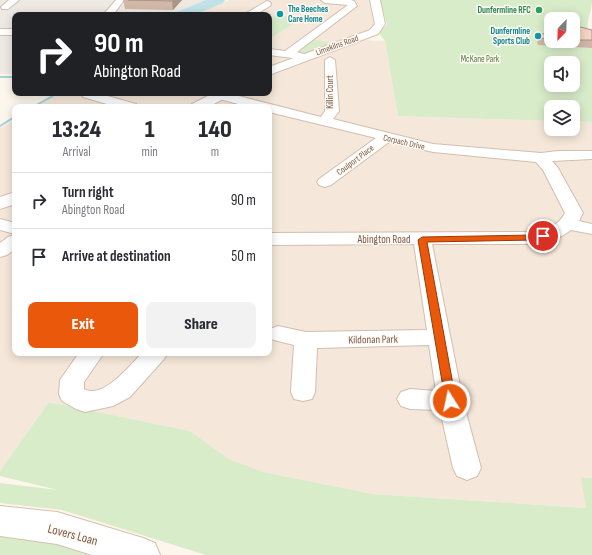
<!DOCTYPE html>
<html lang="en">
<head>
<meta charset="utf-8">
<style>
  :root { --surface:#fff; --page:#f2f2f3; --text:#2b2b33; --muted:#7c7c81; --line:#e1e1e2; --accent:#ea580c }
  body { margin:0; font-family:"Sofia Sans Condensed",sans-serif; background:var(--page); color:var(--text); height:100vh; display:flex; flex-direction:column; font-size:15px; white-space:nowrap }
  * { box-sizing:border-box; margin:0 }
  p { font-size:13px; color:var(--muted) }
  .icon { flex:none; width:22px; height:22px; fill:none; stroke:currentColor; stroke-width:2; stroke-linecap:round; stroke-linejoin:round }
  .map { position:relative; flex:1; overflow:hidden }
  .panel { position:absolute; left:12px; top:104px; width:260px; height:252px; display:flex; flex-direction:column; background:var(--surface); border-radius:8px; box-shadow:0 2px 10px #0003 }
  .panel>* { flex:none }
  .top-card { position:absolute; left:12px; top:12px; width:260px; height:84px; border-radius:8px; box-shadow:0 2px 10px #0003; background:#202124; color:#fff; overflow:hidden }
  .needle { width:26px; rotate:203deg }
  .fabs { position:absolute; left:544px; top:12px; display:grid; gap:8px }
  .fabs a { display:grid; place-items:center; width:36px; height:36px; border-radius:8px; background:var(--surface); box-shadow:0 2px 10px #0003; font-size:20px }
  .pin { position:absolute; display:grid; place-items:center; width:34px; height:34px; color:#fff; margin:-17px; border:2px solid #fff; border-radius:50%; box-shadow:0 1px 4px #0007 }
  .me { position:absolute; width:44px; margin:-22px; rotate:350deg; stroke-linejoin:round; filter:drop-shadow(0 0 3px #0008) }
  .turn { display:flex; align-items:center; gap:14px; height:84px; padding:0 16px; font-size:18px }
  .turn .icon { width:52px; height:52px; stroke-width:2.5 }
  .turn b { display:block; font-size:28px; line-height:34px }
  .eta { display:flex; justify-content:space-evenly; align-items:center; height:68px; text-align:center }
  .eta b { font-size:24px; font-weight:800; line-height:28px }
  .cta { display:flex; gap:8px; margin-top:auto; padding:8px 16px }
  .cta a { flex:1; height:46px; border-radius:8px; background:var(--accent); color:#fff; font-size:16px; font-weight:800; line-height:46px; text-align:center }
  .cta a+a { background:var(--page); color:var(--text) }
  ul { padding:0; list-style:none }
  li { display:flex; align-items:center; gap:12px; height:56px; padding:0 16px; border-top:1px solid var(--line) }
  li div { flex:1 }
  li b { display:block; font-size:15px }
  li em { font-style:normal }
  .map>svg:first-child { display:block }
  .residential { fill:#f5e8da }
  .industrial { fill:#efe9e4 }
  .green { fill:#d8ecc9; fill-rule:evenodd }
  .lines { fill:none; stroke-linecap:round; stroke-linejoin:round }
  .stream { fill:#a5d3da; fill-rule:evenodd }
  .river { fill:#bfe3e8; fill-rule:evenodd }
  .street-casing { stroke:#d1beb0; stroke-width:2 }
  .secondary-casing { stroke:#d6c0b0; stroke-width:2 }
  .street { fill:#fff; fill-rule:evenodd }
  .secondary { fill:#fff; fill-rule:evenodd }
  .wall { fill:#d1b7a8 }
  .shaded-wall { fill:#aa9588 }
  .building { fill:#f3d5c3; stroke:#aa9588 }
  .route { fill:#ea580c; stroke:#983908 }
  .leisure-dot { fill:#2e9e5b; stroke:#fffaf3; stroke-width:1.5 }
  .culture-dot { fill:#0f9aa8; stroke:#fffaf3; stroke-width:1.5 }
  .labels { text-anchor:middle; stroke-width:3; stroke-linejoin:round; paint-order:stroke }
  .far-culture-label { font-size:9px; font-weight:bold; fill:#0d838f; stroke:#fffaf3; text-anchor:start }
  .far-leisure-label { font-size:9px; font-weight:bold; fill:#27864d; stroke:#fffaf3; text-anchor:end }
  .far-street-label { font-size:9px; fill:#7a5c4d; stroke:#fffaf3 }
  .far-park-label { font-size:9px; fill:#537a41; stroke:#fffaf3 }
  .street-label { font-size:11px; fill:#7a5c4d; stroke:#fffaf3 }
  .near-street-label { font-size:13px; fill:#7a5c4d; stroke:#fffaf3 }
</style>
</head>
<body>
<div class="map">
<svg width="592" height="555" viewBox="0 0 592 555">
  <rect width="100%" height="100%" fill="#fdf6ec"/>
  <path class="residential" d="M 229,0 L 369,0 L 374,25 L 363,33 L 269,67 L 269,15 L 191,15 Z
    M 364,40 L 385,41 L 398,116 L 551,121 L 551,129 L 573,129 L 573,121 L 592,122 L 592,478 L 581,477 L 587,508 L 373,494 L 263,472 L 229,459 L 190,431 L 49,402 L 0,471 L 0,208 L 15,202 L 15,353 L 269,353 L 269,107 L 207,107 L 235,93 L 269,93 L 269,76 Z
    M 60,93 L 216,93 L 188,107 L 36,107 Z
    M 15,120 L 15,191 L 0,197 L 0,128 Z"/>
  <path class="industrial" d="M 0,0 L 208,0 L 171,15 L 15,15 L 15,74 L 0,74 Z"/>
  <path class="green" d="M 380,0 L 592,0 C 592,17 582,23 592,40 L 592,122 L 573,121 L 573,107 L 551,107 L 551,121 L 398,116 L 385,41 L 378,32 L 387,25 ZM 551,19 L 573,19 L 573,41 L 551,41 ZM 551,63 L 573,63 L 573,85 L 551,85 Z
    M 276,15 L 296,17 L 298,16 L 304,17 L 274,36 L 269,35 L 269,20 Z
    M 310,39 L 336,43 L 306,54 L 294,52 Z
    M 49,402 L 190,431 L 229,459 L 263,472 L 373,494 L 586,508 L 581,477 L 592,478 L 592,555 L 206,555 L 62,510 L 0,503 L 0,483 L 58,490 L 0,476 L 0,471 Z
    M 0,535 L 45,540 L 90,555 L 0,555 Z"/>
  <g class="lines">
    <path class="stream" d="M 0,76 L 15,76 L 15,78 L 0,78 Z
      M 56,93 L 60,93 L 35,107 L 31,107 Z
      M 14,116 L 15,116 L 15,118 L 0,127 L 0,125 Z"/>
    <path class="river" d="M 206,0 L 225,0 L 223,3 L 194,15 L 175,15 L 177,12 Z"/>
    <defs>
      <path id="street" d="M 9,0 L 19,0 L 8,9 L 2,9 L 1,7 Z
        M 116,0 L 124,0 L 113,15 L 103,15 Z
        M 321,0 L 351,0 L 354,1 L 357,6 L 297,52 L 304,54 L 305,56 L 304,58 L 300,59 L 269,55 L 269,49 L 285,51 L 348,5 L 325,3 Z
        M 267,1 L 270,2 L 271,4 L 270,6 L 255,15 L 243,15 Z
        M 0,29 L 15,29 L 15,35 L 0,35 Z
        M 330,57 L 335,60 L 339,111 L 333,119 L 433,144 L 541,153 L 558,151 L 592,151 L 592,159 L 552,161 L 558,168 L 583,213 L 579,221 L 592,224 L 592,234 L 571,230 L 562,236 L 535,244 L 432,244 L 463,401 L 481,468 L 477,476 L 467,480 L 457,476 L 453,468 L 440,410 L 410,409 L 401,406 L 397,399 L 401,392 L 410,389 L 436,391 L 429,345 L 317,348 L 315,392 L 312,399 L 303,401 L 294,399 L 291,392 L 294,345 L 270,339 L 270,329 L 278,326 L 306,332 L 427,330 L 414,244 L 269,245 L 269,233 L 534,232 C 548,229 558,226 565,213 L 543,170 L 536,162 L 433,152 L 389,142 L 331,185 L 325,187 L 319,185 L 317,182 L 319,179 L 376,138 L 269,112 L 269,107 L 249,107 L 216,98 L 214,95 L 215,93 L 227,93 L 321,117 L 325,111 L 325,60 Z
        M 81,93 L 97,93 L 136,104 L 137,107 L 117,107 L 83,97 Z
        M 0,219 L 15,223 L 15,234 L 0,230 Z
        M 15,235 L 15,249 L 7,255 L 0,257 L 0,243 L 8,237 Z
        M 79,353 L 104,353 L 84,382 L 84,389 C 103,400 130,365 142,353 L 168,353 L 164,359 L 130,397 L 113,406 L 85,412 L 76,409 L 62,401 L 59,394 L 60,380 Z"/>
      <path id="secondary" d="M 370,0 L 380,0 L 385,24 L 378,34 L 269,75 L 269,67 L 370,30 L 375,24 Z
        M 214,93 L 231,93 L 229,96 L 208,107 L 190,107 L 192,104 Z
        M 15,192 L 15,204 L 0,209 L 0,197 Z
        M 0,506 L 57,512 L 143,538 L 155,543 L 160,555 L 92,555 L 57,544 L 0,536 Z"/>
    </defs>
    <use href="#street" class="street-casing"/>
    <use href="#secondary" class="secondary-casing"/>
    <use href="#street" class="street"/>
    <use href="#secondary" class="secondary"/>
  </g>
  <path class="wall" d="M 123,0 L 182,0 L 173,10 L 125,9 Z
    M 573,26 L 592,30 L 592,48 L 538,45 L 537,42 L 539,35 L 551,32 L 551,41 L 573,41 Z"/>
  <path class="shaded-wall" d="M 173,0 L 182,0 L 173,10 L 172,1 Z"/>
  <path class="building" d="M 128,0 L 173,0 L 172,1 Z
    M 573,26 L 576,26 L 592,30 L 592,40 L 573,40 Z
    M 551,32 L 551,39 L 539,38 L 539,35 Z"/>
  <path class="route" d="M 543,233 L 547,236 L 546,238 L 535,240 L 427,242 L 456,401 L 454,405 L 450,406 L 446,405 L 418,240 L 422,237 L 535,235 Z"/>
  <circle class="leisure-dot" cx="539" cy="10" r="4"/>
  <g class="culture-dot">
    <circle cx="280" cy="14" r="4"/>
    <circle cx="538" cy="36" r="4"/>
  </g>
  <g class="labels">
    <g class="far-culture-label">
      <text x="288" y="12">The Beeches<tspan x="288" dy="10">Care Home</tspan></text>
      <text x="530" y="34" text-anchor="end">Dunfermline<tspan x="530" dy="10">Sports Club</tspan></text>
    </g>
    <g class="far-leisure-label">
      <text x="531" y="13">Dunfermline RFC</text>
    </g>
    <g class="far-street-label">
      <text transform="translate(337 45) rotate(-20)" y="3">Limekilns Road</text>
      <text transform="translate(330 92) rotate(-90)" y="3">Killin Court</text>
      <text transform="translate(404 142) rotate(13)" y="3">Corpach Drive</text>
      <text transform="translate(355 160) rotate(-37)" y="3">Coulport Place</text>
    </g>
    <g class="far-park-label">
      <text x="480" y="62">McKane Park</text>
    </g>
    <g class="street-label">
      <text x="384" y="243">Abington Road</text>
      <text transform="translate(373 339) rotate(-1)" y="4">Kildonan Park</text>
    </g>
    <g class="near-street-label">
      <text transform="translate(73 534) rotate(15)" y="5">Lovers Loan</text>
    </g>
  </g>
</svg>
<div class="fabs">
<a><svg class="needle" viewBox="-14 -14 28 28"><path d="M0-13l5 13h-10z" fill="#e53935"/><path d="M0 13l5-13h-10z" fill="#7c7c81"/></svg></a>
<a><svg class="icon" aria-label="sound" viewBox="0 0 24 24"><path d="M4 9h4l5-4v14l-5-4H4zM17 9q2 3 0 6"/></svg></a>
<a><svg class="icon" aria-label="layers" viewBox="0 0 24 24"><path d="M12 4l9 5-9 5-9-5zM3 14l9 5 9-5"/></svg></a>
</div>
<div class="pin" style="left:543px;top:236px;background:#d93025"><svg class="icon" aria-label="arrive" viewBox="0 0 24 24"><path d="M6 21V4h12l-3 4 3 4H6"/></svg></div>
<svg class="me" style="left:450px;top:401px" viewBox="-20 -20 40 40"><circle r="17" fill="#ea580c" stroke="#fff" stroke-width="3"/><path d="M0-11L8 9 0 5-8 9z" fill="#fff"/></svg>
<div class="top-card">
<div class="turn"><svg class="icon" aria-label="right" viewBox="0 0 24 24"><path d="M7 20v-9h11M14 6l5 5-5 5"/></svg><div><b>90 m</b>Abington Road</div></div>
</div>
<section class="panel">
<div class="eta">
<div><b>13:24</b><p>Arrival</p></div>
<div><b>1</b><p>min</p></div>
<div><b>140</b><p>m</p></div>
</div>
<ul>
<li><svg class="icon" aria-label="right" viewBox="0 0 24 24"><path d="M7 20v-9h11M14 6l5 5-5 5"/></svg><div><b>Turn right</b><p>Abington Road</p></div><em>90 m</em></li>
<li><svg class="icon" aria-label="arrive" viewBox="0 0 24 24"><path d="M6 21V4h12l-3 4 3 4H6"/></svg><div><b>Arrive at destination</b></div><em>50 m</em></li>
</ul>
<div class="cta"><a>Exit</a><a>Share</a></div>
</section>
</div>
</body>
</html>
